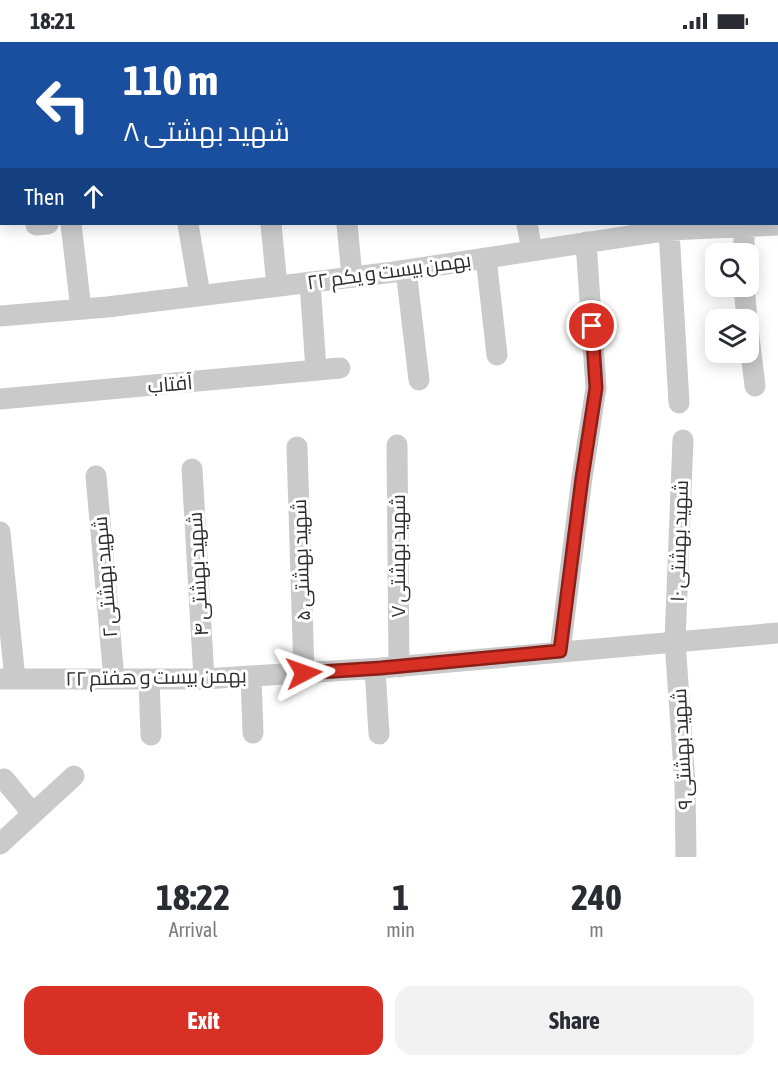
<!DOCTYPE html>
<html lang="en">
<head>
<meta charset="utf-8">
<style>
  :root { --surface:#fff; --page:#f2f2f3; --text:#2b2b33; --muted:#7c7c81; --accent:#d93025 }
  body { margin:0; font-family:"Asap Condensed",Cairo,sans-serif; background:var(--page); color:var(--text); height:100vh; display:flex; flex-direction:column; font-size:22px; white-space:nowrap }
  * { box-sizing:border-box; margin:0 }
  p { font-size:20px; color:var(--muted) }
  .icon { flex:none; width:33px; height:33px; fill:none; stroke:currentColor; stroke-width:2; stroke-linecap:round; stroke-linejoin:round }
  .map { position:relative; height:815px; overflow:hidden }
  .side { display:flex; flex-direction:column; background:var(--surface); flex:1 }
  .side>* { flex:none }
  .top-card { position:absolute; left:0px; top:0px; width:778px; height:183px; box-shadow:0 3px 15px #0003; background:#1a4fa0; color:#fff; overflow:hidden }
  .fabs { position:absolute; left:705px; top:201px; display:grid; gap:12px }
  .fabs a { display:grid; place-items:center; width:54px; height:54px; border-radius:12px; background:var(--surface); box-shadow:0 3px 15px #0003; font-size:30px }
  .pin { position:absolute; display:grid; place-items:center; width:51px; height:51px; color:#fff; margin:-26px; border:3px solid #fff; border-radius:50%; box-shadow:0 2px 6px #0007 }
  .me { position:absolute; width:66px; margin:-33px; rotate:86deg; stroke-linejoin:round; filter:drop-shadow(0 0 4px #0008) }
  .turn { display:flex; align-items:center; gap:21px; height:126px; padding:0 24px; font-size:27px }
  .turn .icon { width:78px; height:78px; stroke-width:2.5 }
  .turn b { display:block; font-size:42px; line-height:51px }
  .then { display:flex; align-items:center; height:57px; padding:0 24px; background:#0003; gap:12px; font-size:22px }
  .eta { display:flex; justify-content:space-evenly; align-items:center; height:102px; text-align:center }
  .eta b { font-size:36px; font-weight:700; line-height:42px }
  .button { display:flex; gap:12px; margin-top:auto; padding:12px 24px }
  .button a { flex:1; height:69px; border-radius:18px; background:var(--accent); color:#fff; font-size:24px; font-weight:700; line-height:69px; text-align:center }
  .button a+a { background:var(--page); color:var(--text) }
  .status { display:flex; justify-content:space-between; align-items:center; height:42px; padding:0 30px; background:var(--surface); direction:ltr }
  .status svg { height:16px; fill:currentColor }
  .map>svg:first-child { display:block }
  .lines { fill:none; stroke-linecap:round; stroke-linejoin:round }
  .minor { stroke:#cacaca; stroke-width:21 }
  .route-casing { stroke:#8d1f18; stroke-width:15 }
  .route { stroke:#d93025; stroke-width:10 }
  .labels { text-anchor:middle; stroke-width:6; stroke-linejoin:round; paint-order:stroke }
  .street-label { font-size:20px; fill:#2d2d2d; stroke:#fff }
</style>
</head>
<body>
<div class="status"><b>18:21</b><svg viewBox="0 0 49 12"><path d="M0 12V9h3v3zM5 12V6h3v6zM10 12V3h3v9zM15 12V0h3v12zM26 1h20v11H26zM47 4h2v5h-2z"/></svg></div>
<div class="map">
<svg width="778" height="815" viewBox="0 0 778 815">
  <rect width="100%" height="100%" fill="#fff"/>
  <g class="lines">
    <path class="minor" d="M 43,0 L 43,2
      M 93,0 L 94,2
      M 263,0 L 263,2
      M 390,0 L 390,2
      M 500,0 L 500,2
      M 623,0 L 623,2
      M 760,0 L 761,2
      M 71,182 L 81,267
      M 188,182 L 200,253
      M 271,182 L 277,244
      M 347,182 L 352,235
      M 527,182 L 532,209
      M 744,182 L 744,212
      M 36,183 L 48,182
      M 669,188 L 679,361
      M 486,216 L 497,313
      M 406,228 L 419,338
      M 310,240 L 316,328
      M 744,244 L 747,278
      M 0,274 L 107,265 L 394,230 L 669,188 L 778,183
      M 748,287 L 755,344
      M 0,357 L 340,326
      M 683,398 L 675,599 L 685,742 L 686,815
      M 397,403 L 399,625
      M 297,405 L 304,631
      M 192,427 L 204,637
      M 96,434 L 114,637
      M 0,490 L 15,637
      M 560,609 L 582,436 L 596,346 L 586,200
      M 375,627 L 379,692
      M 251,634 L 253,691
      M 0,637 L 204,637 L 381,626 L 778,591
      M 149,638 L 151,693
      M 4,737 L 33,772
      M 0,802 L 74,734"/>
  </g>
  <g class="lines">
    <defs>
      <path id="route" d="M 304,631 L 381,626 L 560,609 L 582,436 L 596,346 L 592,284"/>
    </defs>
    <use href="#route" class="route-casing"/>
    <use href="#route" class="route"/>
  </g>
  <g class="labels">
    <g class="street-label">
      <text transform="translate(389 229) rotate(-8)" y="7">۲۲ بهمن بیست و یکم</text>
      <text transform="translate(170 342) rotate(-5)" y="7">آفتاب</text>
      <text transform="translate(679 499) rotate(-88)" y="7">شهید بهشتی ۱۰</text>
      <text transform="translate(398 514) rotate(-90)" y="7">شهید بهشتی ۷</text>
      <text transform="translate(301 518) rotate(-92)" y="7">شهید بهشتی ۵</text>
      <text transform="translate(198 532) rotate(-93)" y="7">شهید بهشتی ۴</text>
      <text transform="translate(105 535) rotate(-95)" y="7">شهید بهشتی ۲</text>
      <text transform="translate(156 635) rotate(-1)" y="7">۲۲ بهمن بیست و هفتم</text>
      <text transform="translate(682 707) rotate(-93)" y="7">شهید بهشتی ۹</text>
    </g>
  </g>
</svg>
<div class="fabs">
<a><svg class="icon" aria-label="search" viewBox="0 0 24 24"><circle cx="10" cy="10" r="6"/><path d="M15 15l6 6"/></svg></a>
<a><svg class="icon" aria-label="layers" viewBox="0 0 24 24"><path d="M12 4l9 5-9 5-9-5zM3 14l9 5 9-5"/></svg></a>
</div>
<div class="pin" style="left:592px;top:284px;background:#d93025"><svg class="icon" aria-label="arrive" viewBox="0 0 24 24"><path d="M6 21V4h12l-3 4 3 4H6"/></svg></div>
<svg class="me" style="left:304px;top:631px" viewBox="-20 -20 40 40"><path d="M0-17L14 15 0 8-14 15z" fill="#d93025" stroke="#fff" stroke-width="4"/></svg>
<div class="top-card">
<div class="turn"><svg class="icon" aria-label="left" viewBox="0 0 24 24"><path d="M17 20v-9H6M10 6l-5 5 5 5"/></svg><div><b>110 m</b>شهید بهشتی ۸</div></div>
<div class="then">Then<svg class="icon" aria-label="ahead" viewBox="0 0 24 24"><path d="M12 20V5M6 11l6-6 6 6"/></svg></div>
</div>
</div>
<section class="side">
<div class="eta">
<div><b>18:22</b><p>Arrival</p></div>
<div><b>1</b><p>min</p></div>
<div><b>240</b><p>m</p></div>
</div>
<div class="button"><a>Exit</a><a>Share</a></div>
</section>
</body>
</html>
